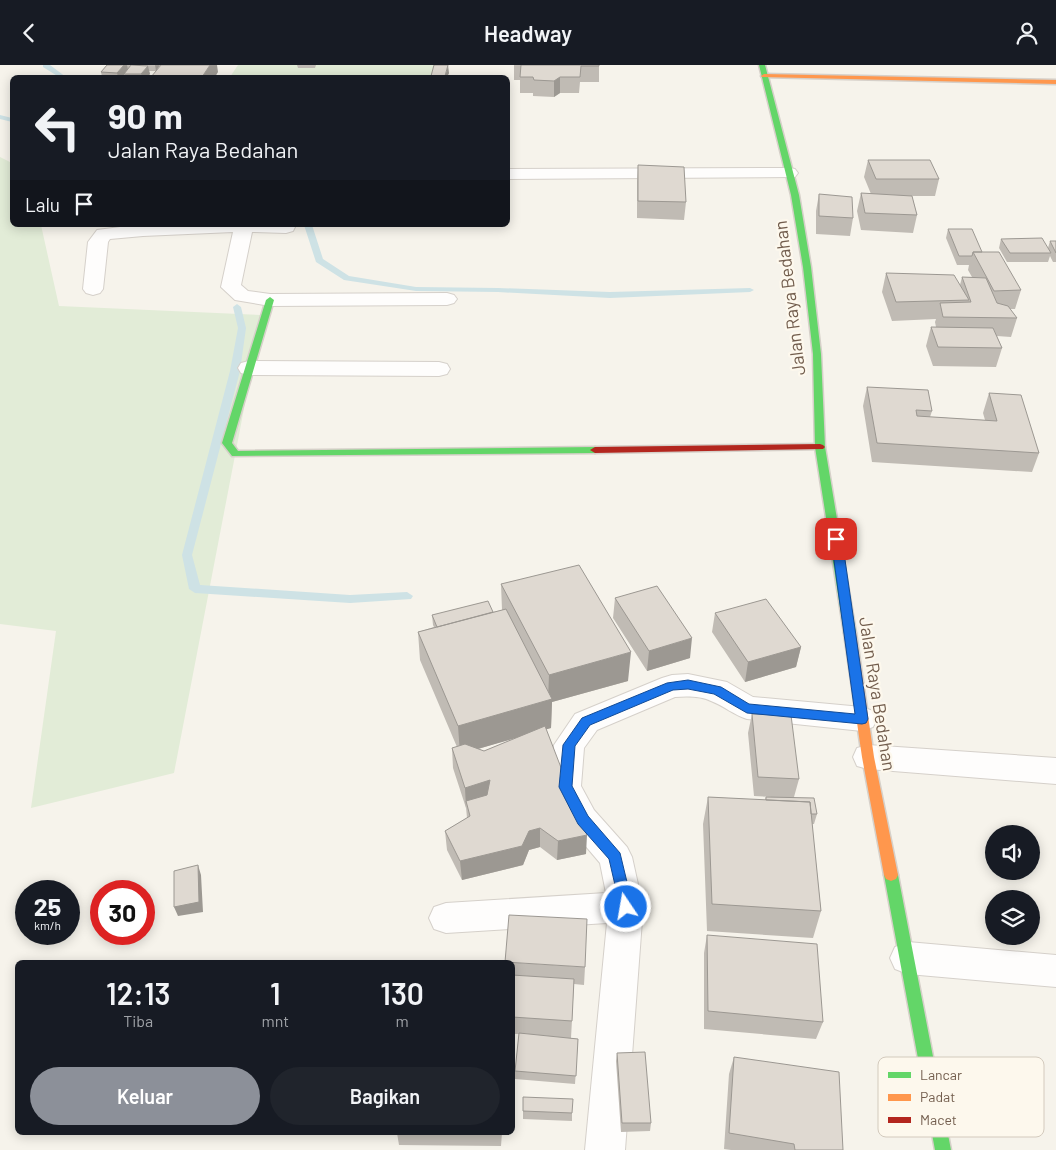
<!DOCTYPE html>
<html lang="id">
<head>
<meta charset="utf-8">
<style>
  :root { --surface:#171b24; --page:#20242c; --text:#f1f3f6; --muted:#9ea1a6; --accent:#8c9099 }
  body { margin:0; font-family:Barlow,sans-serif; background:var(--page); color:var(--text); height:100vh; display:flex; flex-direction:column; font-size:19px; white-space:nowrap }
  * { box-sizing:border-box; margin:0 }
  p { font-size:16px; color:var(--muted) }
  .icon { flex:none; width:28px; height:28px; fill:none; stroke:currentColor; stroke-width:2; stroke-linecap:round; stroke-linejoin:round }
  .map { position:relative; flex:1; overflow:hidden }
  .drawer { position:absolute; left:15px; top:895px; width:500px; height:175px; display:flex; flex-direction:column; background:var(--surface); border-radius:8px; box-shadow:0 2px 12px #0003 }
  .drawer>* { flex:none }
  .top-card { position:absolute; left:10px; top:10px; width:500px; height:152px; border-radius:8px; box-shadow:0 2px 12px #0003; background:#171b24; color:var(--text); overflow:hidden }
  .buttons { position:absolute; left:985px; top:760px; display:grid; gap:10px }
  .buttons a { display:grid; place-items:center; width:55px; height:55px; border-radius:50%; background:var(--surface); box-shadow:0 2px 12px #0003; font-size:25px }
  .speed { position:absolute; left:15px; top:815px; display:flex; gap:10px; font-size:25px; font-weight:700; text-align:center }
  .speed>* { display:grid; place-content:center; width:65px; height:65px; border-radius:50%; background:var(--surface); box-shadow:0 2px 12px #0003; line-height:1 }
  .speed small { font-size:12px; font-weight:400 }
  .speed .limit { border:8px solid #d22; background:#fff; color:#111 }
  .pin { position:absolute; display:grid; place-items:center; width:42px; height:42px; color:#fff; margin:-21px; border-radius:10px; box-shadow:0 2px 8px #0006 }
  .me { position:absolute; width:55px; margin:-28px; rotate:348deg; stroke-linejoin:round; filter:drop-shadow(0 0 4px #0008) }
  .turn { display:flex; align-items:center; gap:18px; height:105px; padding:0 15px; font-size:22px }
  .turn .icon { width:65px; height:65px; stroke-width:2.5 }
  .turn b { display:block; font-size:35px; line-height:42px }
  .then { display:flex; align-items:center; height:48px; padding:0 15px; background:#0003; gap:10px; font-size:19px }
  .eta { display:flex; justify-content:space-evenly; align-items:center; height:85px; text-align:center }
  .eta b { font-size:30px; font-weight:600; line-height:35px }
  .button { display:flex; gap:10px; margin-top:auto; padding:10px 15px }
  .button a { flex:1; height:58px; border-radius:30px; background:var(--accent); color:#fff; font-size:20px; font-weight:600; line-height:58px; text-align:center }
  .button a+a { background:var(--page); color:var(--text) }
  header { display:flex; justify-content:space-between; align-items:center; height:65px; padding:0 15px; background:var(--surface); font-size:22px; font-weight:600 }
  .map>svg:first-child { display:block }
  .green { fill:#e2ecd7 }
  .lines { fill:none; stroke-linecap:round; stroke-linejoin:round }
  .stream { fill:#cee2e5; fill-rule:evenodd }
  .street-casing { stroke:#d5d0ca; stroke-width:2 }
  .fast-casing { stroke:#d6d0c9; stroke-width:3 }
  .slow-casing { stroke:#d6d0c9; stroke-width:3 }
  .jam-casing { stroke:#d6d0c9; stroke-width:3 }
  .street { fill:#fefdfc; fill-rule:evenodd }
  .fast { fill:#63d668; fill-rule:evenodd }
  .slow { fill:#ff974d; fill-rule:evenodd }
  .jam { fill:#b3261e; fill-rule:evenodd }
  .wall { fill:#c0bbb4; fill-rule:evenodd }
  .shaded-wall { fill:#9c9892 }
  .building { fill:#dfd9d1; stroke:#9c9892 }
  .route { fill:#1a73e8; stroke:#114b97 }
  .labels { text-anchor:middle; stroke-width:4.5; stroke-linejoin:round; paint-order:stroke }
  .street-label { font-size:18px; fill:#725d4d; stroke:#fdf8ed }
  .key { fill:#fdf8ed; stroke:#d3cabd; stroke-width:1 }
  .key-label { font-size:14px; fill:#725d4d }
</style>
</head>
<body>
<header><svg class="icon" aria-label="back" viewBox="0 0 24 24"><path d="M15 5l-7 7 7 7"/></svg>Headway<svg class="icon" aria-label="person" viewBox="0 0 24 24"><circle cx="12" cy="8" r="4"/><path d="M4 21q1-7 8-7t8 7"/></svg></header>
<div class="map">
<svg width="1056" height="1085" viewBox="0 0 1056 1085">
  <rect width="100%" height="100%" fill="#f6f3eb"/>
  <path class="green" d="M 238,0 L 438,0 L 437,12 L 230,12 Z
    M 0,92 L 12,98 L 12,160 L 41,160 L 59,241 L 262,250 L 174,708 L 31,743 L 56,566 L 0,559 Z"/>
  <g class="lines">
    <path class="stream" d="M 43,0 L 50,0 L 66,12 L 59,12 L 43,2 Z
      M 0,50 L 12,53 L 12,57 L 0,54 Z
      M 304,160 L 312,160 L 323,194 L 349,211 L 416,222 L 498,223 L 610,227 L 750,223 L 754,225 L 750,227 L 610,233 L 498,227 L 416,226 L 344,215 L 316,197 Z
      M 237,239 L 241,242 L 246,263 L 240,306 L 192,490 L 200,520 L 350,530 L 407,527 L 413,531 L 411,534 L 350,538 L 195,528 L 189,524 L 182,490 L 230,306 L 238,263 L 233,242 Z"/>
    <defs>
      <path id="street" d="M 789,103 L 795,104 L 798,108 L 795,112 L 508,114 L 508,104 Z
        M 136,160 L 294,160 L 295,162 L 293,166 L 286,168 L 252,167 L 241,220 L 248,226 L 270,229 L 447,228 L 454,230 L 457,234 L 454,238 L 447,240 L 270,241 L 235,235 L 221,222 L 233,167 L 143,171 L 110,174 L 108,177 L 103,224 L 100,228 L 93,230 L 86,228 L 83,224 L 88,177 L 97,165 Z
        M 249,296 L 439,297 L 447,299 L 450,304 L 447,309 L 439,311 L 249,310 L 241,308 L 238,303 L 241,298 Z
        M 688,609 L 727,617 L 753,632 L 862,642 L 873,646 L 877,654 L 873,662 L 862,666 L 747,654 C 734,650 724,641 711,636 C 701,631 687,631 675,632 L 597,665 L 584,683 L 581,721 L 594,745 L 627,782 L 632,792 L 643,842 L 625,1085 L 585,1085 L 607,858 L 446,868 L 434,864 L 429,853 L 434,842 L 446,838 L 606,828 L 600,798 L 572,765 L 549,722 L 554,680 L 575,649 L 662,613 L 672,610 Z
        M 868,680 L 1056,693 L 1056,719 L 868,704 L 857,701 L 853,692 L 857,683 Z
        M 908,877 L 1056,890 L 1056,922 L 908,909 L 895,904 L 890,893 L 895,882 Z"/>
      <path id="fast" d="M 759,0 L 765,0 L 799,130 L 811,202 L 821,289 L 825,382 L 856,568 L 850,572 L 844,568 L 815,382 L 813,289 L 803,202 L 791,130 Z
        M 270,232 L 274,235 L 232,378 L 238,386 L 595,382 L 600,385 L 595,388 L 232,391 L 222,378 L 266,235 Z
        M 891,804 L 896,806 L 898,810 L 951,1085 L 935,1085 L 884,810 L 886,806 Z"/>
      <path id="slow" d="M 764,9 L 1056,15 L 1056,19 L 762,12 L 761,11 Z
        M 850,564 L 856,568 L 874,692 L 898,810 L 896,814 L 891,816 L 886,814 L 884,810 L 862,692 L 844,568 Z"/>
      <path id="jam" d="M 820,379 L 823,380 L 825,382 L 823,384 L 595,388 L 590,385 L 595,382 Z"/>
    </defs>
    <use href="#street" class="street-casing"/>
    <use href="#fast" class="fast-casing"/>
    <use href="#slow" class="slow-casing"/>
    <use href="#jam" class="jam-casing"/>
    <use href="#street" class="street"/>
    <use href="#fast" class="fast"/>
    <use href="#slow" class="slow"/>
    <use href="#jam" class="jam"/>
  </g>
  <path class="wall" d="M 107,0 L 160,0 L 157,5 L 218,7 L 149,6 L 150,9 L 147,12 L 125,12 L 125,9 L 122,12 L 102,12 L 101,7 Z
    M 297,0 L 316,0 L 315,3 L 298,3 Z
    M 514,0 L 599,0 L 599,17 L 580,17 L 579,28 L 560,28 L 554,32 L 533,31 L 533,28 L 520,28 L 520,15 L 514,15 Z
    M 449,8 L 447,12 L 431,12 L 431,11 Z
    M 868,95 L 939,114 L 935,131 L 912,131 L 917,150 L 913,168 L 861,165 L 857,146 L 861,128 L 871,129 L 864,112 Z
    M 638,100 L 686,137 L 684,155 L 637,153 L 637,117 Z
    M 819,129 L 853,153 L 850,171 L 816,169 L 816,146 Z
    M 948,164 L 982,187 L 1021,225 L 1015,244 L 1009,244 L 1017,253 L 1011,272 L 997,271 L 1002,283 L 996,302 L 933,301 L 926,281 L 931,262 L 936,262 L 935,257 L 936,254 L 892,256 L 882,227 L 886,208 L 960,220 L 962,212 L 972,212 L 968,205 L 969,200 L 957,200 L 946,173 Z
    M 1001,174 L 1048,183 L 1050,176 L 1056,176 L 1056,197 L 1053,197 L 1050,191 L 1048,197 L 1007,197 L 999,183 Z
    M 867,322 L 932,346 L 930,352 L 985,355 L 983,348 L 989,328 L 1039,388 L 1032,407 L 872,397 L 863,341 Z
    M 501,519 L 628,616 L 552,637 L 551,663 L 546,664 L 586,789 L 557,795 L 540,782 L 529,785 L 523,800 L 462,815 L 447,785 L 445,766 L 467,753 L 466,742 L 466,743 L 453,703 L 452,683 L 457,682 L 420,595 L 418,567 L 434,562 L 433,560 L 432,550 L 493,547 L 502,545 ZM 521,671 L 484,686 L 478,684 Z
    M 615,533 L 690,593 L 647,606 L 613,553 Z
    M 715,548 L 801,582 L 796,602 L 745,617 L 712,567 Z
    M 752,649 L 799,714 L 794,732 L 817,749 L 814,759 L 812,759 L 821,846 L 813,873 L 707,866 L 703,759 L 708,732 L 765,735 L 766,732 L 772,732 L 754,731 L 748,668 Z
    M 707,870 L 823,957 L 816,974 L 704,964 L 704,888 Z
    M 505,897 L 585,902 L 584,920 L 574,919 L 571,973 L 578,974 L 575,1019 L 515,1014 L 515,1006 L 519,969 L 512,969 L 512,898 L 505,898 Z
    M 617,988 L 651,1058 L 650,1066 L 621,1067 L 616,996 Z
    M 734,992 L 843,1085 L 731,1085 L 724,1084 L 729,1009 Z
    M 523,1032 L 572,1048 L 572,1056 L 523,1054 Z
    M 397,1068 L 502,1068 L 501,1081 L 399,1080 Z"/>
  <path class="shaded-wall" d="M 124,0 L 127,0 L 128,5 L 122,12 L 118,12 L 117,8 Z
    M 155,0 L 160,0 L 156,6 Z
    M 210,0 L 217,0 L 218,7 L 215,12 L 202,12 Z
    M 448,0 L 449,8 L 447,12 L 445,12 Z
    M 148,1 L 150,9 L 147,12 L 142,12 L 141,9 Z
    M 560,12 L 560,28 L 554,32 L 554,16 Z
    M 692,573 L 690,593 L 647,606 L 649,586 Z
    M 801,582 L 796,602 L 745,617 L 748,597 Z
    M 631,587 L 628,616 L 552,637 L 551,663 L 460,689 L 458,661 L 548,635 L 549,610 Z
    M 490,715 L 490,735 L 466,736 L 466,743 L 465,723 Z
    M 540,763 L 540,782 L 529,785 L 523,800 L 462,815 L 460,796 L 529,766 Z
    M 587,770 L 586,789 L 557,795 L 558,776 Z
    M 198,800 L 201,810 L 203,847 L 178,851 L 174,842 Z"/>
  <path class="building" d="M 107,0 L 124,0 L 117,8 L 101,7 Z
    M 131,0 L 148,1 L 141,9 L 124,9 Z
    M 161,0 L 210,0 L 202,12 L 151,12 Z
    M 434,0 L 448,0 L 445,11 L 431,11 Z
    M 521,0 L 599,0 L 599,1 L 581,1 L 580,12 L 560,12 L 554,16 L 534,15 L 533,12 L 520,12 Z
    M 868,95 L 930,95 L 939,114 L 876,114 Z
    M 638,100 L 684,102 L 686,137 L 638,136 Z
    M 861,128 L 912,131 L 917,150 L 865,148 Z
    M 819,129 L 852,132 L 853,153 L 819,151 Z
    M 948,164 L 972,164 L 982,187 L 973,187 L 972,191 L 959,191 Z
    M 1042,173 L 1051,188 L 1010,188 L 1001,174 Z
    M 1050,176 L 1056,176 L 1056,188 Z
    M 973,187 L 999,187 L 1021,225 L 994,226 Z
    M 886,208 L 954,210 L 969,235 L 896,237 Z
    M 962,212 L 986,213 L 997,238 L 1008,241 L 1017,253 L 943,252 L 940,238 L 971,237 Z
    M 931,262 L 993,263 L 1002,283 L 938,282 Z
    M 867,322 L 928,325 L 932,346 L 916,345 L 917,351 L 997,356 L 989,328 L 1021,330 L 1039,388 L 877,378 Z
    M 579,500 L 631,587 L 549,610 L 501,519 Z
    M 657,521 L 692,573 L 649,586 L 615,533 Z
    M 766,534 L 801,582 L 748,597 L 715,548 Z
    M 488,536 L 493,547 L 437,562 L 432,550 Z
    M 506,544 L 552,634 L 458,661 L 418,567 Z
    M 752,649 L 791,650 L 799,714 L 758,712 Z
    M 545,661 L 587,770 L 558,776 L 540,763 L 529,766 L 522,781 L 460,796 L 445,766 L 470,751 L 466,736 L 487,730 L 490,715 L 465,723 L 452,683 L 465,679 L 484,686 Z
    M 708,732 L 810,737 L 821,846 L 712,839 Z
    M 766,732 L 814,733 L 817,749 L 811,749 L 810,737 L 766,735 Z
    M 198,800 L 199,837 L 174,842 L 174,806 Z
    M 509,850 L 587,854 L 585,902 L 505,897 Z
    M 707,870 L 817,879 L 823,957 L 708,946 Z
    M 512,910 L 574,914 L 572,956 L 512,952 Z
    M 519,968 L 578,974 L 576,1011 L 515,1006 Z
    M 645,987 L 651,1058 L 622,1058 L 617,988 Z
    M 734,992 L 839,1007 L 843,1085 L 795,1085 L 794,1079 L 729,1068 Z
    M 523,1032 L 573,1034 L 572,1048 L 523,1046 Z"/>
  <path class="route" d="M 836,471 L 842,474 L 868,654 L 866,658 L 862,659 L 747,648 L 714,629 L 688,624 L 673,625 L 590,660 L 575,681 L 572,721 L 588,751 L 620,788 L 633,842 L 631,846 L 626,848 L 621,846 L 609,794 L 578,759 L 559,722 L 563,680 L 582,653 L 667,618 L 688,615 L 721,622 L 749,639 L 855,649 L 831,474 Z"/>
  <g class="labels">
    <g class="street-label">
      <text transform="translate(790 233) rotate(-97)" y="6">Jalan Raya Bedahan</text>
      <text transform="translate(877 629) rotate(81)" y="6">Jalan Raya Bedahan</text>
    </g>
  </g>
  <rect x="878" y="992" width="166" height="80" rx="8" class="key"/>
  <rect x="888" y="1007" width="23" height="6" fill="#63d668"/>
  <rect x="888" y="1029" width="23" height="7" fill="#ff974d"/>
  <rect x="888" y="1052" width="23" height="6" fill="#b3261e"/>
  <g class="key-label">
    <text x="920" y="1015">Lancar</text>
    <text x="920" y="1037">Padat</text>
    <text x="920" y="1060">Macet</text>
  </g>
</svg>
<div class="buttons">
<a><svg class="icon" aria-label="sound" viewBox="0 0 24 24"><path d="M4 9h4l5-4v14l-5-4H4zM17 9q2 3 0 6"/></svg></a>
<a><svg class="icon" aria-label="layers" viewBox="0 0 24 24"><path d="M12 4l9 5-9 5-9-5zM3 14l9 5 9-5"/></svg></a>
</div>
<div class="speed"><div>25<small>km/h</small></div><div class="limit">30</div></div>
<div class="pin" style="left:836px;top:474px;background:#d93025"><svg class="icon" aria-label="arrive" viewBox="0 0 24 24"><path d="M6 21V4h12l-3 4 3 4H6"/></svg></div>
<svg class="me" style="left:626px;top:842px" viewBox="-20 -20 40 40"><circle r="17" fill="#1a73e8" stroke="#fff" stroke-width="3"/><path d="M0-11L8 9 0 5-8 9z" fill="#fff"/></svg>
<div class="top-card">
<div class="turn"><svg class="icon" aria-label="left" viewBox="0 0 24 24"><path d="M17 20v-9H6M10 6l-5 5 5 5"/></svg><div><b>90 m</b>Jalan Raya Bedahan</div></div>
<div class="then">Lalu<svg class="icon" aria-label="arrive" viewBox="0 0 24 24"><path d="M6 21V4h12l-3 4 3 4H6"/></svg></div>
</div>
<section class="drawer">
<div class="eta">
<div><b>12:13</b><p>Tiba</p></div>
<div><b>1</b><p>mnt</p></div>
<div><b>130</b><p>m</p></div>
</div>
<div class="button"><a>Keluar</a><a>Bagikan</a></div>
</section>
</div>
</body>
</html>
